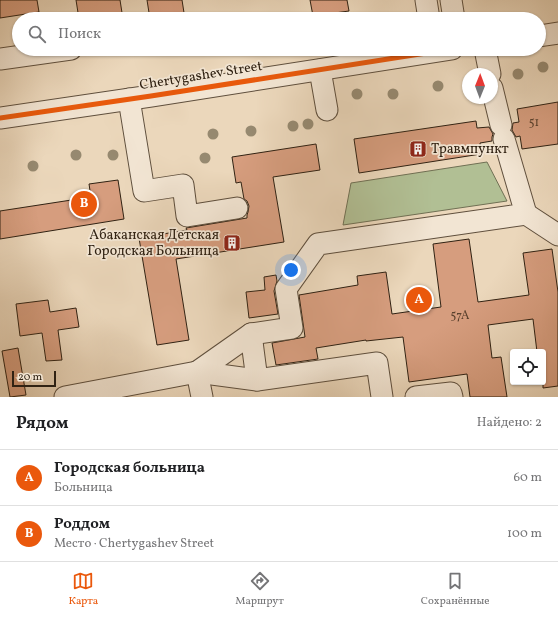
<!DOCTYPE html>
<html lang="ru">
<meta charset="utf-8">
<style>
body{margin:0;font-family:Vollkorn,serif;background:#f6f6f6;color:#202124}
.controls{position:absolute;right:12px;bottom:12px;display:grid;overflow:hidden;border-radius:4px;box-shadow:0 1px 3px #0004}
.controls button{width:36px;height:36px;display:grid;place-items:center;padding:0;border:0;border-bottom:1px solid #e0e0e0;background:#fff;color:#202124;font:20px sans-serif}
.compass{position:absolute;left:462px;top:68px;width:36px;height:36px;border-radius:50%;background:#fff;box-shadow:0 1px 3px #0004;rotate:1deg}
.scale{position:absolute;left:12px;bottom:10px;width:44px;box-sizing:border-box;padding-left:4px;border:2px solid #302213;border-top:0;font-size:11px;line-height:14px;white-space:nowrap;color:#302213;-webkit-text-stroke:3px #f2e5d3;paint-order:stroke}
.you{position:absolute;left:291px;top:270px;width:14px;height:14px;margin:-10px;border:3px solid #fff;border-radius:50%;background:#1a73e8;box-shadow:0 0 0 6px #1a73e833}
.badge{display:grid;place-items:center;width:26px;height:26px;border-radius:50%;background:#ea580c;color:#fff;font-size:13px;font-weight:700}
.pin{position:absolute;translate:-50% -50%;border:2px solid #fff;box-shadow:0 1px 4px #0006}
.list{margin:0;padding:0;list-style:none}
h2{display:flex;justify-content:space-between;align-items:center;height:52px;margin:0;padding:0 16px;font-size:17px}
h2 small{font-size:13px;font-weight:400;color:#757577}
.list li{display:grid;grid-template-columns:26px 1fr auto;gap:12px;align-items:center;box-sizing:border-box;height:56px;padding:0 16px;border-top:1px solid #e0e0e0}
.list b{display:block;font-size:15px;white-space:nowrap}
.list p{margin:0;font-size:13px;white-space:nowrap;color:#757577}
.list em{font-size:13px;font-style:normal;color:#757577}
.icon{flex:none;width:22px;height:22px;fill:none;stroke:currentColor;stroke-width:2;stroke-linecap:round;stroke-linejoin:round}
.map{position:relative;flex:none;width:558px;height:397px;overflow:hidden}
.search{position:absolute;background:#fff;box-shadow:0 1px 3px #0004;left:12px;right:12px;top:12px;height:44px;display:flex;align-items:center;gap:10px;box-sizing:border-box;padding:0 14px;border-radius:22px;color:#757577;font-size:15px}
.sheet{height:164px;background:#fff}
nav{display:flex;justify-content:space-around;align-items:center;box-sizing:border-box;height:56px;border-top:1px solid #e0e0e0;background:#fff;font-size:11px;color:#757577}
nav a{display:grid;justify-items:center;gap:2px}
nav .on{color:#ea580c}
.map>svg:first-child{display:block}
.green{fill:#b1bf94;stroke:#707054}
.building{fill:#d69d7e;stroke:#302213}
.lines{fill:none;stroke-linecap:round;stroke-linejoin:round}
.minor-casing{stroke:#5f4f3d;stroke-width:23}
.minor{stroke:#f2e5d3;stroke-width:21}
.cycleway-casing{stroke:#f2e5d3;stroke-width:8}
.cycleway{stroke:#e8590c;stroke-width:5}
.tree{fill:#968970}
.labels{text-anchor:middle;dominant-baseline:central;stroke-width:3.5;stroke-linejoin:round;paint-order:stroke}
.number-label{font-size:12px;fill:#5a412e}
.street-label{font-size:14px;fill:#302213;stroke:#f2e5d3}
.poi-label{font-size:14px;fill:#302213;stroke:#f2e5d3;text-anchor:start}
</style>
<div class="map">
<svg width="558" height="397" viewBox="0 0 558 397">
<rect width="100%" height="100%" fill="#ebd7bb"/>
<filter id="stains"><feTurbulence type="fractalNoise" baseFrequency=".005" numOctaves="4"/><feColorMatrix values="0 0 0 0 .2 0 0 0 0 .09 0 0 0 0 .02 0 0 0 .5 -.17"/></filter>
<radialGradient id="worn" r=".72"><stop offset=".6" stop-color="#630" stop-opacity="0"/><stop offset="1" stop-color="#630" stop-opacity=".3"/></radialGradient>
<polygon class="green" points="487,162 507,201 343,225 351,183"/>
<g class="building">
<polygon points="0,0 37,0 39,12 0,18"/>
<polygon points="76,0 120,0 123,19 79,19"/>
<polygon points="147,0 182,0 185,19 150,19"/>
<polygon points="310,0 347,0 349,11 313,16"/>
<polygon points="558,102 558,144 522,149 520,136 516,137 512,130 513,123 519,122 517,109"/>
<polygon points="476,121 477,128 489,127 493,134 492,137 492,141 480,143 481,154 359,173 354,139"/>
<polygon points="316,144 320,170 273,177 284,242 176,259 189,340 157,345 139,238 187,230 186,228 247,218 247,215 248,212 249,206 247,201 244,199 241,182 236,183 232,157"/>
<polygon points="118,180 124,219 0,239 0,211 91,197 89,184"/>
<polygon points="469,239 478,302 529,295 523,253 552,249 558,292 558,386 543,388 543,352 537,352 533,319 488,325 492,358 501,357 507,397 470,397 467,374 409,382 403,337 366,341 366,340 316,348 318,359 276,365 272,343 305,337 299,295 358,285 357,276 386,272 392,314 441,307 433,244"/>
<polygon points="276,275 277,281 274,291 278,314 249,318 246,292 265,290 264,277"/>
<polygon points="48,300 50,312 76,308 79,327 58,330 62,360 46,361 42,333 20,336 16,304"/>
<polygon points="18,348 26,395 10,397 2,351"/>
</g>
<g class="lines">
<g class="minor-casing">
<g id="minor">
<polyline points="426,0 429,19"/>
<polyline points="451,0 454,19"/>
<polyline points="539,36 558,33"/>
<polyline points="485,49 490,74"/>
<polyline points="0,59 71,49"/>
<polyline points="320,70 327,110"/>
<polyline points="492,88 501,125"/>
<polyline points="129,99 144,191 183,185 187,216 237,208"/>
<polyline points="0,118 151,96 452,49"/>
<polyline points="526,214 558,235"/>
<polyline points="251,334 257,380 377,363 382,397"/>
<polyline points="197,372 251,334 292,328 286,289 318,244 526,214 504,139"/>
<polyline points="197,372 257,380"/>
<polyline points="65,397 197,372 202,397"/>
<polyline points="416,397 451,393 452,397"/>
</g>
</g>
<use href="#minor" class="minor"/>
<g class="cycleway-casing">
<polyline id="cycleway" points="0,118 151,96 452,49"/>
</g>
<use href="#cycleway" class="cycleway"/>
</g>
<g class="tree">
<circle cx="543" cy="67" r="5.5"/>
<circle cx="518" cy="74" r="5.5"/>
<circle cx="438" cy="86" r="5.5"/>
<circle cx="357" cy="94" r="5.5"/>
<circle cx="393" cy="94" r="5.5"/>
<circle cx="308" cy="124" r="5.5"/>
<circle cx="293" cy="126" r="5.5"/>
<circle cx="251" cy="131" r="5.5"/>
<circle cx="213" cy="134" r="5.5"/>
<circle cx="76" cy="155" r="5.5"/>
<circle cx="113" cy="155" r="5.5"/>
<circle cx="205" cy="158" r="5.5"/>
<circle cx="33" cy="166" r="5.5"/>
</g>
<defs>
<g id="building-square" transform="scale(0.9)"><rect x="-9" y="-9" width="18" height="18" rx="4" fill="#8f2418" stroke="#f2e5d3"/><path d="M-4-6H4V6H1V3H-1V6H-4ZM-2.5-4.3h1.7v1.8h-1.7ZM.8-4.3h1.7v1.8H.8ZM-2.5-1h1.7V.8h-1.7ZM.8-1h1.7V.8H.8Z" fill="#fff"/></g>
</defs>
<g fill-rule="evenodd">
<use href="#building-square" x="418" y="149"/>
<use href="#building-square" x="232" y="243"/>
</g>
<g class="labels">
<g class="number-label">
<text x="534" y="123">51</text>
<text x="460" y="316">57А</text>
</g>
<g class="street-label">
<text transform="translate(201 76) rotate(-9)">Chertygashev Street</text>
</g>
<g class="poi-label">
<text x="431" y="149">Травмпункт</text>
<text x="219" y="235" text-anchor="end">Абаканская Детская<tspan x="219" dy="16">Городская Больница</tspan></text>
</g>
</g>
<rect width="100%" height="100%" filter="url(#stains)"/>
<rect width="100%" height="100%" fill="url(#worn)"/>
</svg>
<div class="controls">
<button><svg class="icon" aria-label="locate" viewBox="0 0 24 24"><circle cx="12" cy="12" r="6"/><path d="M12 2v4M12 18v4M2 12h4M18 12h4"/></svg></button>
</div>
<svg class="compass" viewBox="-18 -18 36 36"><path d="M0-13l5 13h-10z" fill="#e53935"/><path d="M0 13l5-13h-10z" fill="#757577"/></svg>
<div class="scale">20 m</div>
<div class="you"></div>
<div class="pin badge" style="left:419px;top:300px">A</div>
<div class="pin badge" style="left:84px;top:204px">B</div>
<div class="search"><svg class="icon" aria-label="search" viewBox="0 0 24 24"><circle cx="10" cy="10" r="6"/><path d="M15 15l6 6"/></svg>Поиск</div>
</div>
<section class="sheet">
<h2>Рядом<small>Найдено: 2</small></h2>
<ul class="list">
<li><span class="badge">A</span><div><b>Городская больница</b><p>Больница</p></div><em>60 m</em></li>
<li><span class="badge">B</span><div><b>Роддом</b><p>Место · Chertygashev Street</p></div><em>100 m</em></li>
</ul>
</section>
<nav>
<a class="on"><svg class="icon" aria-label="map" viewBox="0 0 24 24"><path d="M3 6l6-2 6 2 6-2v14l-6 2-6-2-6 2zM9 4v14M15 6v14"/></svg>Карта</a>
<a><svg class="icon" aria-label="directions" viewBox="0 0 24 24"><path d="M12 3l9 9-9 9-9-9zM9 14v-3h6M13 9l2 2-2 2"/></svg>Маршрут</a>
<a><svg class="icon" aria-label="saved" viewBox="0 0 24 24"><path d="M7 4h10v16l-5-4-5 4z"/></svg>Сохранённые</a>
</nav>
